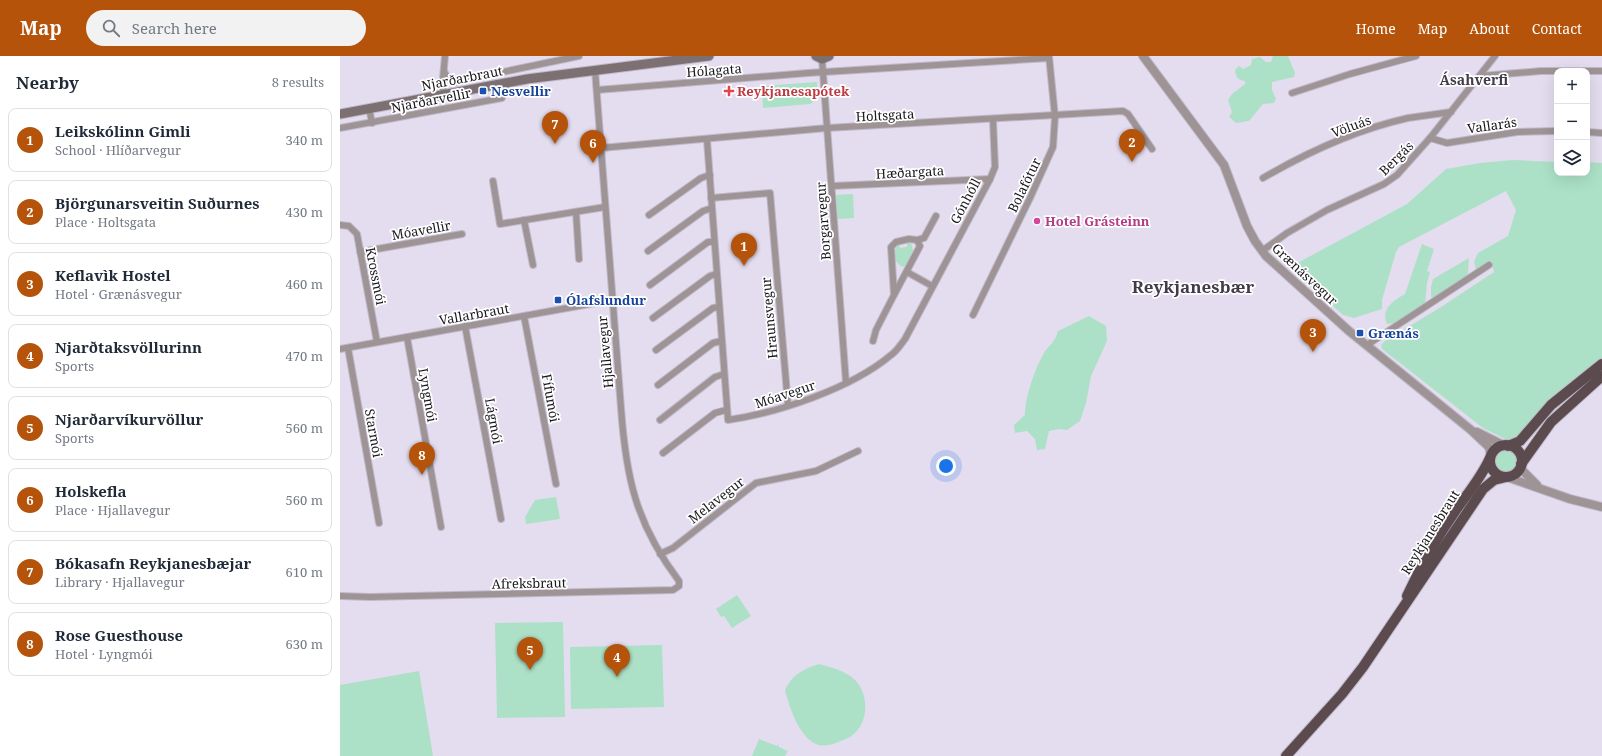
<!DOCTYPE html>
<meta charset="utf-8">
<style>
body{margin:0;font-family:"Noto Serif",serif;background:#f2f2f3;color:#1f2937}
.controls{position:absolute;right:12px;top:12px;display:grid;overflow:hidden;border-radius:8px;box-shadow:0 4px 16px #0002}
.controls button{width:36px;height:36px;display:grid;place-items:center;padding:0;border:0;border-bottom:1px solid #e0e1e3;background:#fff;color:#1f2937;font:20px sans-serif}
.you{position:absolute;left:606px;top:410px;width:14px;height:14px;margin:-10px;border:3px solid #fff;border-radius:50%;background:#1a73e8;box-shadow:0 0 0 6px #1a73e833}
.badge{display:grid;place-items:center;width:26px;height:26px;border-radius:50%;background:#b45309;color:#fff;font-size:13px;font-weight:700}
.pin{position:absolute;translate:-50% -33px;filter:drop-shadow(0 1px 2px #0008)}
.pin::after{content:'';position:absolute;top:21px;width:14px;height:12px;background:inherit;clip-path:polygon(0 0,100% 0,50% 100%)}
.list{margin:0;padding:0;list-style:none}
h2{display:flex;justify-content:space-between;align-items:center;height:52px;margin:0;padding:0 16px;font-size:17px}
h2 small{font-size:13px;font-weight:400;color:#747a83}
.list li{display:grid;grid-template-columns:26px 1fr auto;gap:12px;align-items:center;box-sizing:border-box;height:64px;margin:0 8px 8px;padding:0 8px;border:1px solid #e0e1e3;border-radius:8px}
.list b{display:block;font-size:15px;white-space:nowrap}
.list p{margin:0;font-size:13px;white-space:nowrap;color:#747a83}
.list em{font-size:13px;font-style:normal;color:#747a83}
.icon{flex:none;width:22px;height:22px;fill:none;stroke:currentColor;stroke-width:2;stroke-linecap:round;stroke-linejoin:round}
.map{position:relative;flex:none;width:1262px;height:700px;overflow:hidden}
header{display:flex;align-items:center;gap:24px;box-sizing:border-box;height:56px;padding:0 20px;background:#b45309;color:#fff}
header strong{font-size:19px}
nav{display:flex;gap:22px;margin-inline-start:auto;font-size:14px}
.search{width:280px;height:36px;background:#f2f2f3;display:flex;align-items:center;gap:10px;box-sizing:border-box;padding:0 14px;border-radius:22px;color:#747a83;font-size:15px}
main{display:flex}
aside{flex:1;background:#fff}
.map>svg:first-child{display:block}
.green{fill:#ace1c7}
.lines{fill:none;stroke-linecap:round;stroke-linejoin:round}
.minor-casing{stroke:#bfb9c9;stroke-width:8}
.tertiary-casing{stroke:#bfb9c9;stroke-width:10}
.secondary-casing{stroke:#bfb9c9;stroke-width:11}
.trunk-casing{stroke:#bfb9c9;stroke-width:12}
.minor{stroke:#9e9496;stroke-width:6}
.tertiary{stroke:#9e9496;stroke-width:8}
.secondary{stroke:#7d7073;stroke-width:9}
.trunk{stroke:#5c4b4e;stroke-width:10}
.transit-dot{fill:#1a4fb4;stroke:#fff;stroke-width:1.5}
.health-dot{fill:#e0444e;stroke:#fff;stroke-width:1.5}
.hotel-dot{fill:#d1479c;stroke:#fff;stroke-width:1.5}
.labels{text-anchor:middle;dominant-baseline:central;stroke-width:3.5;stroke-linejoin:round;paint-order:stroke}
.street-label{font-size:13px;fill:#19161c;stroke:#fff}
.transit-label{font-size:13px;font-weight:bold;fill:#164399;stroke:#fff;text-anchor:start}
.health-label{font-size:13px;font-weight:bold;fill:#be3a42;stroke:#fff;text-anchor:start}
.hotel-label{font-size:13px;font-weight:bold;fill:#b23c85;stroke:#fff;text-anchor:start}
.neighbourhood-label{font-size:14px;font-weight:bold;fill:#423c4a;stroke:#fff}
.district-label{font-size:17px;font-weight:bold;fill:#423c4a;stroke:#fff}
</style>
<header>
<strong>Map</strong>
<div class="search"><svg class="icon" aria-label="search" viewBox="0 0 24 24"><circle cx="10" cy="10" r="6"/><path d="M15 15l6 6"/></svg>Search here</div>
<nav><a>Home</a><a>Map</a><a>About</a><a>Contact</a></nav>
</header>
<main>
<aside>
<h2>Nearby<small>8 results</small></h2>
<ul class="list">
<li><span class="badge">1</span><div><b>Leikskólinn Gimli</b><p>School · Hlíðarvegur</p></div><em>340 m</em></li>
<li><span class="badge">2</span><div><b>Björgunarsveitin Suðurnes</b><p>Place · Holtsgata</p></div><em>430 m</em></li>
<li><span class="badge">3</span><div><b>Keflavìk Hostel</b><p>Hotel · Grænásvegur</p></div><em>460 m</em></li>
<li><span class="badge">4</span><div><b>Njarðtaksvöllurinn</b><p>Sports</p></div><em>470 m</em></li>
<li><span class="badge">5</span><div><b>Njarðarvíkurvöllur</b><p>Sports</p></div><em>560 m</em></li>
<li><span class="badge">6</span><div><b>Holskefla</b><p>Place · Hjallavegur</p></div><em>560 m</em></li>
<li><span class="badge">7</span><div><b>Bókasafn Reykjanesbæjar</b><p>Library · Hjallavegur</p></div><em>610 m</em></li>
<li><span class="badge">8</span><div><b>Rose Guesthouse</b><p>Hotel · Lyngmói</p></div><em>630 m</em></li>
</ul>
</aside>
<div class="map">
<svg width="1262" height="700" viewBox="0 0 1262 700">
<rect width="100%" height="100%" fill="#e4ddef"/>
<g class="green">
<path d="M933 0H948L955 17 954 21 932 26V34L936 43 934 47 923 48 909 65 896 67 889 61 892 56 888 44 892 38 905 28V25C897 24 896 21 895 14L899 10 903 13 911 9 912 3 920 1 926 6H931Z"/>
<polygon points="477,26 478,42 470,48 423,52 422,30"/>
<polygon points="1173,104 1217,106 1217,117 1247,117 1247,106 1262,107 1262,314 1226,343 1185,383 1167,384 1143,372 1042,293 1041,289 1045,285 1101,251 1154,216 1151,205 1136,214 1134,206 1138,197 1168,180 1176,154 1166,135 1059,191 1056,196 1042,244 1042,253 1014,262 1003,259 950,211 1067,148 1106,113 1140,107"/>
<polygon points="513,138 514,162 498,163 496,139"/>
<path d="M567 187H571L573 194 567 209 562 211 554 204C554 198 554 193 559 188L560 192 567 191Z"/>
<path d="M1082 188 1094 193 1087 215 1090 216 1087 227 1085 248 1054 267 1047 268C1040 253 1054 244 1065 238Z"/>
<polygon points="1129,202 1128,217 1126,222 1097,241 1091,241 1091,231 1093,223"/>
<path d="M749 260 766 270 767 285 751 320 746 347 740 365 727 374 719 373 709 375 705 393 697 394 695 383 687 375 675 377 674 369 685 359C685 342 694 315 703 299 708 289 714 289 718 275Z"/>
<circle cx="1167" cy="405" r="11"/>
<polygon points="216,441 220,463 186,468 185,461 195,444"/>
<polygon points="397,539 411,560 392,572 384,560 381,561 376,553"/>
<polygon points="223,566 225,661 157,662 155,567"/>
<polygon points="322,589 324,651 231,653 230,591"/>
<path d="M479 608C490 611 506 615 515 624 530 639 529 669 510 681 506 683 501 685 496 687 489 689 483 691 476 688 459 681 449 650 445 634 452 619 463 613 479 608Z"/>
<polygon points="79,615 93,700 0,700 0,629"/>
<polygon points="419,683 437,690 438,688 439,691 448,695 445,700 412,700"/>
</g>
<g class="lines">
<g class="minor-casing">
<g id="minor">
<polyline points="482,3 506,327"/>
<polyline points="104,15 107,21 115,26 239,0"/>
<polyline points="1140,20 1201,15 1262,15"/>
<polyline points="257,34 468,17 709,2"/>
<polyline points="952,37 1010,18 1076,0"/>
<polyline points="103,39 103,22 105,0"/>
<polyline points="29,52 32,67"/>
<polyline points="0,72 162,42 167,26"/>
<polyline points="1247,76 1262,77"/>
<polyline points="1090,82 1107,87 1177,76 1217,75"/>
<path d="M367 84 388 364C438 357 512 332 551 299 557 295 561 288 565 283L650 123 655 111 653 64"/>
<polyline points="261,92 487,72 783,55 788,58 812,93"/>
<path d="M923 122C966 97 1019 73 1068 62 1082 60 1097 58 1111 56"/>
<polyline points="153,125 160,168 265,151"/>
<polyline points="492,130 650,123"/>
<polyline points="371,142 430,137 448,349"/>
<polyline points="236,156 239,203"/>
<polyline points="309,159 361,122 370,119"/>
<polyline points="184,164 193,209"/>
<polyline points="0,169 9,170 17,178 37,286"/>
<polygon points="569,183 577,184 580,190 554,239 551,191 556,186"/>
<polyline points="577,184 584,182 596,160"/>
<polyline points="308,195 363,155 372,152"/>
<polyline points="922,195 947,177 987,154 1044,128 1057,119 1090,82 1155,0"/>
<polyline points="20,196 122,178"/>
<polyline points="567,216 592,230"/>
<polyline points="310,229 368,186 374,186"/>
<polyline points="633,259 690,142 713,91 715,61 709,0"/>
<polyline points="184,260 216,428"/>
<polyline points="313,262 370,220 376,218"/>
<polyline points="125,270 161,463"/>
<polyline points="67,281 101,471"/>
<polyline points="533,285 536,274 554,239"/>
<polyline points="1027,289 1149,209"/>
<polyline points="8,292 39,467"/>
<polyline points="0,293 272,244"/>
<polyline points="316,294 373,252 379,251"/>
<polyline points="318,329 373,287 381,285"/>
<polyline points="320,364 375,321 384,318"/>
<polyline points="323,397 375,357 386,354"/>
<polyline points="320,498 333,492 416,427 476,415 518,395"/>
<path d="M0 540 30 541 333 534 339 530V525C296 468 286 422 281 352L255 14"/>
</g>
</g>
<g class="tertiary-casing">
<g id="tertiary">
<polyline points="803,0 884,109 907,170 915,185 926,200 1009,275 1131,374 1149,391 1151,399"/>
<polyline points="1137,376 1165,390"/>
<polyline points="1180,412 1197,429"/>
<polyline points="1167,421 1230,443 1262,451"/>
</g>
</g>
<g class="secondary-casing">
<g id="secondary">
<polyline points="476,0 482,3 489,0"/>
<polyline points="0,58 187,23 369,0"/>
</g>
</g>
<g class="trunk-casing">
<g id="trunk">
<circle cx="1166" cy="405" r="16"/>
<polyline points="1168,390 1180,385 1211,349 1262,308"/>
<polyline points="1181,408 1211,366 1262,320"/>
<path d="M1067 540C1081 510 1097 481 1116 454 1128 437 1141 422 1150 402"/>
<polyline points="946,700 1002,638 1023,611 1143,433 1154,424 1166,421"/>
</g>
</g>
<use href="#minor" class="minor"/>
<use href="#tertiary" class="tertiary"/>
<use href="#secondary" class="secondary"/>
<use href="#trunk" class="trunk"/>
</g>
<g class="transit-dot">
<rect x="139" y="31" width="8" height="8" rx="2"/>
<rect x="214" y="240" width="8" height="8" rx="2"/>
<rect x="1016" y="273" width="8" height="8" rx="2"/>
</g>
<path class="health-dot" d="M387 29h4v4h4v4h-4v4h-4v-4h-4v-4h4z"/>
<circle class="hotel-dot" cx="697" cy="165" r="4"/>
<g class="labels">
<g class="street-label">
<text transform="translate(374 14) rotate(-4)">Hólagata</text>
<text transform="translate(122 22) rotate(-11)">Njarðarbraut</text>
<text transform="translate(91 44) rotate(-11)">Njarðarvellir</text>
<text transform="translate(545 59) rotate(-3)">Holtsgata</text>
<text transform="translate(1152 69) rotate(-8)">Vallarás</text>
<text transform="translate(1011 70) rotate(-20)">Völuás</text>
<text transform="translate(1056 102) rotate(-45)">Bergás</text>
<text transform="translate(570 116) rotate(-3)">Hæðargata</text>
<text transform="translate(684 129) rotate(-64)">Bolafótur</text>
<text transform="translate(625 145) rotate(-62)">Gónhóll</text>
<text transform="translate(483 165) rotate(-94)">Borgarvegur</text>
<text transform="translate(81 174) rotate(-10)">Móavellir</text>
<text transform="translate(965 218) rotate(43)">Grænásvegur</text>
<text transform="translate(36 220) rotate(79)">Krossmói</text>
<text transform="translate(134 258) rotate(-10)">Vallarbraut</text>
<text transform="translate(429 262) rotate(-95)">Hraunsvegur</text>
<text transform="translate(265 296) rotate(-95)">Hjallavegur</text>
<text transform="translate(445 338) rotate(-18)">Móavegur</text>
<text transform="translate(88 339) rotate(80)">Lyngmói</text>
<text transform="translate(211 342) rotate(80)">Fífumói</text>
<text transform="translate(154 365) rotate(80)">Lágmói</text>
<text transform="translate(34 377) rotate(80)">Starmói</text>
<text transform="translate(376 444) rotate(-38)">Melavegur</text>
<text transform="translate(1090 476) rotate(-58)">Reykjanesbraut</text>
<text transform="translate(189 527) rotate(-1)">Afreksbraut</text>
</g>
<g class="transit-label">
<text x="151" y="35">Nesvellir</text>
<text x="226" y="244">Ólafslundur</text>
<text x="1028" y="277">Grænás</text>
</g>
<g class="health-label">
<text x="397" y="35">Reykjanesapótek</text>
</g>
<g class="hotel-label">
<text x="705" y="165">Hotel Grásteinn</text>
</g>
<g class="neighbourhood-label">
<text x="1134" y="23">Ásahverfi</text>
</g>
<g class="district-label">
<text x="853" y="230">Reykjanesbær</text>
</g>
</g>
</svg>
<div class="controls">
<button>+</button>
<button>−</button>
<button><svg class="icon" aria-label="layers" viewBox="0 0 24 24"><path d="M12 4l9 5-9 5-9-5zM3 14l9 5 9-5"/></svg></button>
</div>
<div class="you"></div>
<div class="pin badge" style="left:404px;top:210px">1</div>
<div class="pin badge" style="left:792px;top:106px">2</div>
<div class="pin badge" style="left:973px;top:296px">3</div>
<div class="pin badge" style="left:277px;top:621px">4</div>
<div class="pin badge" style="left:190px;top:614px">5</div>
<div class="pin badge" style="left:253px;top:107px">6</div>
<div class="pin badge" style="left:215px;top:88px">7</div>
<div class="pin badge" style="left:82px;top:419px">8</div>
</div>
</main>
